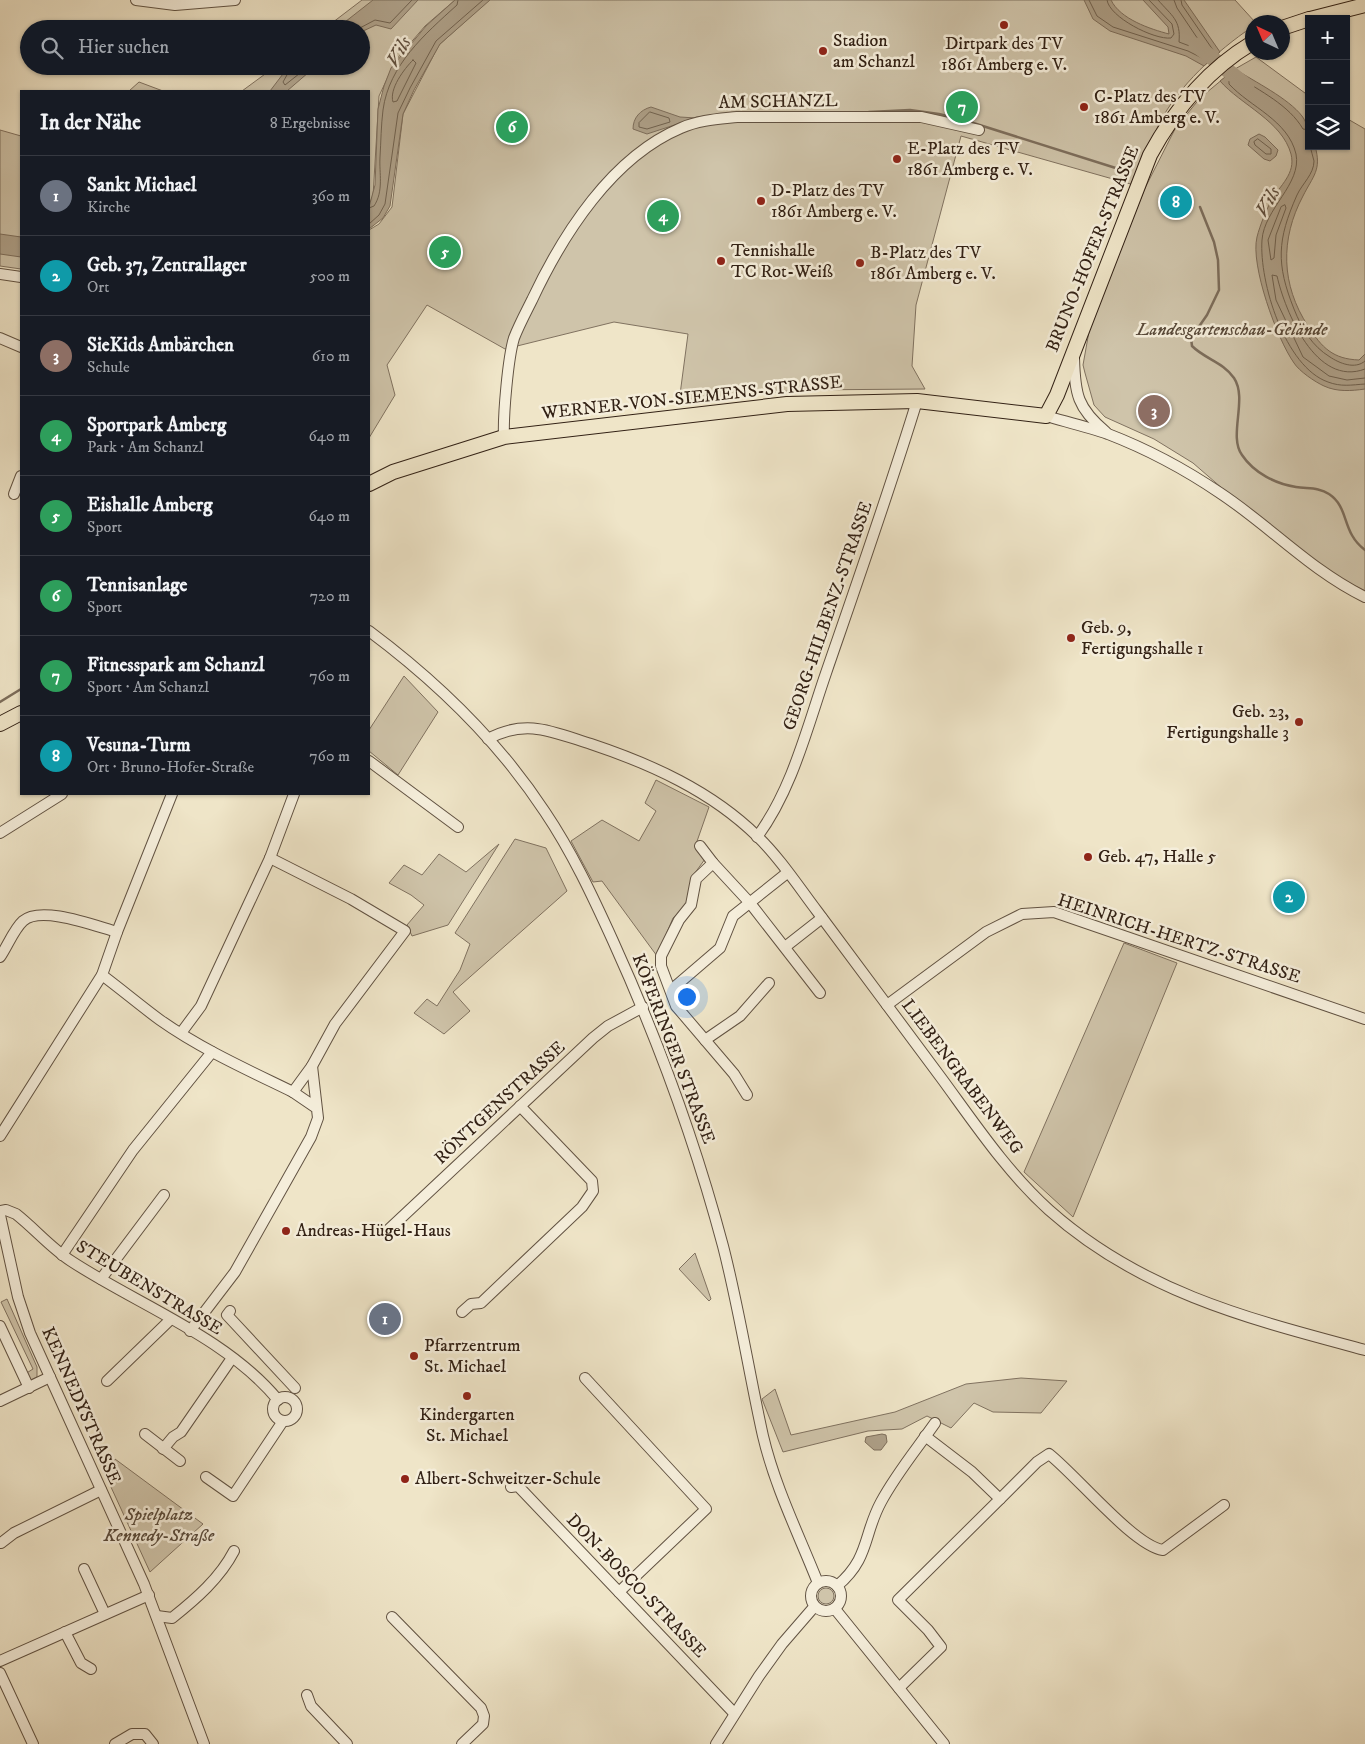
<!DOCTYPE html>
<html lang="de">
<meta charset="utf-8">
<style>
body{margin:0;font-family:"IM FELL DW Pica",serif;background:#242831;color:#f1f3f6}
.controls{position:absolute;right:15px;top:15px;display:grid;overflow:hidden;border-radius:0px;box-shadow:0 1px 4px #0004}
.controls button{width:45px;height:45px;display:grid;place-items:center;padding:0;border:0;border-bottom:1px solid #363941;background:#171b24;color:#f1f3f6;font:25px sans-serif}
.compass{position:absolute;left:1245px;top:15px;width:45px;height:45px;border-radius:50%;background:#171b24;box-shadow:0 1px 4px #0004;rotate:316deg}
.you{position:absolute;left:686px;top:996px;width:18px;height:18px;margin:-12px;border:4px solid #fff;border-radius:50%;background:#1a73e8;box-shadow:0 0 0 8px #1a73e833}
.badge{display:grid;place-items:center;width:32px;height:32px;border-radius:50%;background:#ea580c;color:#fff;font-size:16px;font-weight:700}
.pin{position:absolute;translate:-50% -50%;border:2px solid #fff;box-shadow:0 1px 5px #0006}
.list{margin:0;padding:0;list-style:none}
h2{display:flex;justify-content:space-between;align-items:center;height:65px;margin:0;padding:0 20px;font-size:21px}
h2 small{font-size:16px;font-weight:400;color:#9ea1a6}
.list li{display:grid;grid-template-columns:32px 1fr auto;gap:15px;align-items:center;box-sizing:border-box;height:80px;padding:0 20px;border-top:1px solid #363941}
.list b{display:block;font-size:19px;white-space:nowrap}
.list p{margin:0;font-size:16px;white-space:nowrap;color:#9ea1a6}
.list em{font-size:16px;font-style:normal;color:#9ea1a6}
.icon{flex:none;width:28px;height:28px;fill:none;stroke:currentColor;stroke-width:2;stroke-linecap:round;stroke-linejoin:round}
.map{position:relative;flex:none;width:1365px;height:1744px;overflow:hidden}
.search{position:absolute;background:#171b24;box-shadow:0 1px 4px #0004;left:20px;top:20px;width:350px;height:55px;display:flex;align-items:center;gap:12px;box-sizing:border-box;padding:0 18px;border-radius:28px;color:#9ea1a6;font-size:19px}
.panel{position:absolute;background:#171b24;box-shadow:0 1px 4px #0004;left:20px;top:90px;width:350px;height:705px;border-radius:0px}
.map>svg:first-child{display:block}
.green{fill:#cfc4aa;stroke:#807260}
.water{fill:#afa28b;stroke:#7d6e5c}
.lines{fill:none;stroke-linecap:round;stroke-linejoin:round}
.shore{stroke:#706250;stroke-width:1}
.stream{stroke:#7d6e5c;stroke-width:2.5}
.river{stroke:#afa28b;stroke-width:15}
.minor-casing{stroke:#615242;stroke-width:12}
.major-casing{stroke:#322115;stroke-width:16}
.minor{stroke:#f5eedb;stroke-width:10}
.major{stroke:#efe5c8;stroke-width:14}
.poi-dot{fill:#8f2418;stroke:#f5eedb;stroke-width:2}
.labels{text-anchor:middle;dominant-baseline:central;stroke-width:5;stroke-linejoin:round;paint-order:stroke}
.poi-label{font-size:18px;fill:#322115;stroke:#f5eedb;text-anchor:start}
.street-label{font-size:18px;fill:#322115;stroke:#f5eedb}
.park-label{font-size:18px;font-style:italic;fill:#594a3a;stroke:#f5eedb}
.water-label{font-size:19px;font-style:italic;fill:#5e4e3e;stroke:#f5eedb}
</style>
<div class="map">
<svg width="1365" height="1744" viewBox="0 0 1365 1744">
<rect width="100%" height="100%" fill="#efe5c8"/>
<filter id="stains"><feTurbulence type="fractalNoise" baseFrequency=".004" numOctaves="4"/><feColorMatrix values="0 0 0 0 .2 0 0 0 0 .09 0 0 0 0 .02 0 0 0 .5 -.17"/></filter>
<radialGradient id="worn" r=".72"><stop offset=".6" stop-color="#630" stop-opacity="0"/><stop offset="1" stop-color="#630" stop-opacity=".3"/></radialGradient>
<g class="green">
<polygon points="362,0 455,0 425,26 396,60 379,96 373,196 369,204 369,91 242,91 276,66 361,66 361,29 324,29"/>
<path d="M489 0H1235L1255 22H1252V27C1217 51 1178 86 1159 124 1149 144 1142 165 1134 185L961 136 916 305 912 366 925 389 799 390 679 402 688 334 614 322 505 349 427 305 387 365 395 395 369 438V230L379 224 392 207 403 114 439 45Z"/>
<polygon points="1256,57 1309,96 1309,146 1346,146 1346,118 1365,129 1365,591 1329,573 1223,489 1193,463 1154,439 1105,417 1094,405 1085,373 1083,365 1090,326 1145,188 1175,129 1200,98 1235,69"/>
<polygon points="139,82 163,91 129,91"/>
<polygon points="0,130 21,136 21,269 0,266"/>
<polygon points="404,676 438,712 398,775 369,751 369,730"/>
<polygon points="656,780 709,807 695,847 705,859 692,877 688,903 673,918 657,956 602,881 593,882 571,841 602,820 639,841 656,811 645,803"/>
<polygon points="515,839 546,848 567,891 453,992 470,1011 444,1034 414,1013 427,999 437,1006 460,970 470,944 455,933"/>
<polygon points="499,844 448,925 412,936 407,925 424,905 411,895 389,883 404,865 422,875 439,854 466,872"/>
<polygon points="1124,943 1177,963 1073,1217 1024,1172"/>
<polygon points="695,1253 711,1299 709,1301 679,1269"/>
<polygon points="7,1299 37,1367 37,1377 31,1380 25,1374 33,1369 1,1302"/>
<polygon points="1021,1378 1067,1381 1041,1413 993,1412 974,1403 951,1428 927,1416 902,1429 868,1431 783,1452 762,1399 775,1389 791,1435 895,1412 966,1384"/>
<polygon points="115,1459 203,1524 150,1572 105,1474"/>
<circle cx="826" cy="1596" r="8"/>
</g>
<g class="water">
<polygon points="373,0 418,0 391,29 376,25 361,32 361,29 336,29"/>
<polygon points="455,0 490,0 440,44 414,90 403,114 390,206 383,218 369,229 369,207 375,185 378,109 384,86 391,68 426,26"/>
<path d="M1084 0H1111C1120 19 1150 29 1169 34L1168 27 1143 0H1184L1220 52 1204 66 1186 56 1110 31 1093 19Z"/>
<polygon points="289,66 316,66 287,91 270,91"/>
<path d="M1235 69C1255 82 1288 98 1302 116 1309 125 1309 136 1309 146H1315C1322 170 1313 176 1303 196 1280 239 1281 285 1308 326 1322 348 1333 359 1359 360L1365 354V389C1351 391 1337 392 1324 386 1315 382 1299 371 1294 363 1277 339 1250 265 1257 237 1260 225 1266 211 1271 201 1280 185 1296 174 1291 154 1282 121 1241 105 1220 81Z"/>
<path d="M651 107 680 117 696 118 647 134 633 129C633 118 640 110 651 107Z"/>
<polygon points="1259,134 1265,137 1278,150 1276,156 1270,161 1264,159 1248,145 1250,139"/>
<polygon points="0,234 21,237 21,257 0,254"/>
<polygon points="882,1434 886,1435 887,1442 881,1450 874,1450 865,1442 866,1437"/>
</g>
<g class="lines">
<g class="shore">
<polyline points="1089,0 1097,16 1113,27 1188,51 1204,59 1213,50 1182,5 1181,0"/>
<path d="M1107 0C1109 17 1154 40 1171 38L1174 34 1172 24 1149 0"/>
<path d="M1158 0C1172 16 1181 20 1179 42L1203 51 1204 48 1177 8 1174 0"/>
<polyline points="358,29 375,20 390,23 412,0"/>
<path d="M413 60 416 63 397 101 393 102C389 89 404 69 413 60Z"/>
<polyline points="292,66 283,82 285,85 309,66"/>
<polygon points="650,112 669,118 670,122 647,129 639,127 639,123"/>
<path d="M1309 130 1303 129C1289 105 1260 91 1237 76L1229 81V84C1250 107 1288 120 1296 154 1302 184 1264 209 1262 240 1259 282 1285 367 1328 382 1341 387 1351 385 1365 384"/>
<polygon points="1258,139 1271,149 1271,154 1266,154 1255,145 1254,142"/>
<path d="M1310 146C1311 151 1313 156 1314 161 1314 174 1302 184 1297 195 1277 240 1276 264 1294 309 1302 329 1312 346 1330 357 1339 363 1355 370 1365 361"/>
<polygon points="1285,205 1286,208 1276,235 1274,258 1271,260 1268,240 1281,207"/>
<path d="M369 208 374 206C384 191 379 173 380 157 381 141 381 126 383 110 389 65 425 34 457 5L458 0"/>
<polyline points="369,224 379,215 385,204 398,113 410,88 436,41 483,0"/>
<path d="M1365 369C1316 388 1285 311 1277 276L1272 275 1276 300 1303 357 1329 376 1347 380 1365 378"/>
</g>
<g class="stream">
<polyline points="869,112 910,110 939,114 967,121 1122,170"/>
<polyline points="696,118 734,113"/>
<path d="M1200 207 1214 242 1218 260 1219 290 1207 315 1191 338 1192 346C1205 359 1223 362 1234 378 1248 399 1228 436 1242 455 1254 473 1276 484 1296 487 1307 489 1319 487 1329 494 1350 508 1341 532 1365 550"/>
<polyline points="0,702 21,689"/>
</g>
<polyline class="river" points="1196,45 1247,86"/>
<g class="minor-casing">
<g id="minor">
<polyline points="136,0 175,5 235,0"/>
<polyline points="0,274 21,277"/>
<polyline points="0,338 21,347"/>
<path d="M1074 358C1075 394 1077 408 1106 432"/>
<path d="M1046 416C1067 422 1088 427 1108 434 1147 449 1186 470 1220 493 1270 526 1310 570 1365 597"/>
<path d="M504 437C503 415 508 358 514 338 519 325 526 312 532 300 563 234 612 157 681 128 699 120 719 119 737 117H921L979 130"/>
<polyline points="14,494 21,476"/>
<path d="M369 631C436 681 499 742 545 812 572 852 593 897 613 941 658 1040 695 1141 723 1246 739 1308 749 1373 763 1436 775 1487 799 1535 818 1583"/>
<path d="M488 739C526 718 553 732 591 744 651 764 711 791 757 836 780 858 798 886 817 911 859 967 900 1023 942 1079 975 1124 1007 1172 1049 1210 1141 1292 1249 1319 1365 1350"/>
<polyline points="369,761 458,827"/>
<polyline points="0,833 62,794"/>
<path d="M757 837C792 790 807 728 826 673 857 583 889 492 917 401"/>
<polyline points="700,846 713,863 696,879 691,905 679,920 661,956 661,966 676,1006 734,1074 747,1095"/>
<polyline points="270,858 351,899 405,931 335,1024 312,1066"/>
<polyline points="713,863 750,903 820,993"/>
<polyline points="785,947 822,918"/>
<path d="M0 957C7 947 14 929 23 921 41 905 95 926 117 932"/>
<path d="M102 975C122 990 141 1006 160 1020 201 1049 248 1070 293 1092"/>
<polyline points="671,990 720,948 733,916 787,873"/>
<polyline points="887,1005 986,932 1022,914 1054,912 1365,1019"/>
<polyline points="181,1033 201,1006 270,858 294,794"/>
<polyline points="705,1040 740,1016 769,983"/>
<polyline points="0,1136 102,975 117,932 172,794"/>
<path d="M0 1211 6 1210 16 1214C35 1229 51 1248 71 1261 138 1305 226 1337 278 1400"/>
<polyline points="0,1215 18,1297 30,1333 144,1584 204,1744"/>
<polyline points="385,1233 593,1038 608,1026 643,1007"/>
<polyline points="62,1255 133,1150 212,1052"/>
<polyline points="101,1279 164,1195"/>
<polyline points="230,1311 227,1315 295,1388"/>
<polyline points="462,1312 471,1304 481,1303 582,1207 593,1191 592,1181 520,1106"/>
<polyline points="0,1326 29,1388"/>
<polyline points="190,1331 235,1272 311,1137 318,1118 312,1066 293,1092 315,1107"/>
<polyline points="585,1378 706,1509 619,1592"/>
<polyline points="107,1381 170,1320"/>
<circle cx="285" cy="1409" r="12"/>
<polyline points="0,1401 50,1377"/>
<polyline points="145,1434 180,1461"/>
<polyline points="163,1449 173,1437 181,1432 232,1358"/>
<polyline points="206,1477 233,1496 283,1421"/>
<polyline points="511,1487 518,1486 734,1713"/>
<path d="M1000 1499 1037 1462 1049 1454C1077 1476 1134 1546 1163 1550L1224 1505"/>
<polyline points="1,1543 14,1533 101,1490"/>
<polyline points="84,1569 105,1614"/>
<circle cx="826" cy="1596" r="15"/>
<path d="M837 1586C870 1558 863 1535 881 1502 896 1474 916 1450 935 1423"/>
<polyline points="835,1609 944,1744"/>
<path d="M157 1616 172 1618C196 1599 220 1578 234 1551"/>
<polyline points="392,1617 481,1708 484,1716 483,1724 462,1744"/>
<polyline points="65,1632 81,1663 91,1669"/>
<polyline points="0,1661 149,1595"/>
<polyline points="0,1673 33,1744"/>
<polyline points="899,1688 941,1647 928,1630 898,1600 1000,1499 972,1472 925,1436"/>
<polyline points="307,1695 311,1706 347,1744"/>
<polyline points="115,1744 132,1734 145,1734 153,1744"/>
<polyline points="716,1744 759,1676 782,1644 814,1607"/>
</g>
</g>
<g class="major-casing">
<g id="major">
<polyline points="1310,19 1365,5"/>
<polyline points="1282,28 1309,19"/>
<path d="M369 484 393 472 504 437 787 404 917 401 1046 416 1057 395 1150 155C1175 109 1207 70 1252 43"/>
<polyline points="0,724 21,713"/>
</g>
</g>
<use href="#minor" class="minor"/>
<use href="#major" class="major"/>
</g>
<g class="poi-dot">
<circle cx="1004" cy="25" r="5"/>
<circle cx="823" cy="51" r="5"/>
<circle cx="1084" cy="107" r="5"/>
<circle cx="897" cy="159" r="5"/>
<circle cx="761" cy="201" r="5"/>
<circle cx="721" cy="261" r="5"/>
<circle cx="860" cy="263" r="5"/>
<circle cx="1071" cy="638" r="5"/>
<circle cx="1299" cy="722" r="5"/>
<circle cx="1088" cy="857" r="5"/>
<circle cx="286" cy="1231" r="5"/>
<circle cx="414" cy="1356" r="5"/>
<circle cx="467" cy="1396" r="5"/>
<circle cx="405" cy="1479" r="5"/>
</g>
<g class="labels">
<g class="poi-label">
<text x="833" y="41">Stadion<tspan x="833" dy="21">am Schanzl</tspan></text>
<text x="1004" y="44" text-anchor="middle">Dirtpark des TV<tspan x="1004" dy="21">1861 Amberg e. V.</tspan></text>
<text x="1094" y="97">C-Platz des TV<tspan x="1094" dy="21">1861 Amberg e. V.</tspan></text>
<text x="907" y="149">E-Platz des TV<tspan x="907" dy="21">1861 Amberg e. V.</tspan></text>
<text x="771" y="191">D-Platz des TV<tspan x="771" dy="21">1861 Amberg e. V.</tspan></text>
<text x="731" y="251">Tennishalle<tspan x="731" dy="21">TC Rot-Weiß</tspan></text>
<text x="870" y="253">B-Platz des TV<tspan x="870" dy="21">1861 Amberg e. V.</tspan></text>
<text x="1081" y="628">Geb. 9,<tspan x="1081" dy="21">Fertigungshalle 1</tspan></text>
<text x="1289" y="712" text-anchor="end">Geb. 23,<tspan x="1289" dy="21">Fertigungshalle 3</tspan></text>
<text x="1098" y="857">Geb. 47, Halle 5</text>
<text x="296" y="1231">Andreas-Hügel-Haus</text>
<text x="424" y="1346">Pfarrzentrum<tspan x="424" dy="21">St. Michael</tspan></text>
<text x="467" y="1415" text-anchor="middle">Kindergarten<tspan x="467" dy="21">St. Michael</tspan></text>
<text x="415" y="1479">Albert-Schweitzer-Schule</text>
</g>
<g class="street-label">
<text transform="translate(778 102) rotate(-1)">AM SCHANZL</text>
<text transform="translate(1093 249) rotate(-68)">BRUNO-HOFER-STRASSE</text>
<text transform="translate(692 398) rotate(-6)">WERNER-VON-SIEMENS-STRASSE</text>
<text transform="translate(828 616) rotate(-71)">GEORG-HILBENZ-STRASSE</text>
<text transform="translate(1179 939) rotate(18)">HEINRICH-HERTZ-STRASSE</text>
<text transform="translate(673 1049) rotate(69)">KÖFERINGER STRASSE</text>
<text transform="translate(962 1077) rotate(53)">LIEBENGRABENWEG</text>
<text transform="translate(500 1103) rotate(-43)">RÖNTGENSTRASSE</text>
<text transform="translate(149 1288) rotate(31)">STEUBENSTRASSE</text>
<text transform="translate(81 1406) rotate(66)">KENNEDYSTRASSE</text>
<text transform="translate(636 1586) rotate(46)">DON-BOSCO-STRASSE</text>
</g>
<g class="park-label">
<text x="1232" y="330">Landesgartenschau-Gelände</text>
<text x="159" y="1515">Spielplatz<tspan x="159" dy="21">Kennedy-Straße</tspan></text>
</g>
<g class="water-label">
<text transform="translate(399 52) rotate(-61)">Vils</text>
<text transform="translate(1268 202) rotate(-61)">Vils</text>
</g>
</g>
<rect width="100%" height="100%" filter="url(#stains)"/>
<rect width="100%" height="100%" fill="url(#worn)"/>
</svg>
<div class="controls">
<button>+</button>
<button>−</button>
<button><svg class="icon" aria-label="layers" viewBox="0 0 24 24"><path d="M12 4l9 5-9 5-9-5zM3 14l9 5 9-5"/></svg></button>
</div>
<svg class="compass" viewBox="-18 -18 36 36"><path d="M0-13l5 13h-10z" fill="#e53935"/><path d="M0 13l5-13h-10z" fill="#9ea1a6"/></svg>
<div class="you"></div>
<div class="pin badge" style="left:385px;top:1319px;background:#6b7280">1</div>
<div class="pin badge" style="left:1289px;top:897px;background:#0f9aa8">2</div>
<div class="pin badge" style="left:1154px;top:411px;background:#8d6e63">3</div>
<div class="pin badge" style="left:663px;top:216px;background:#2e9e5b">4</div>
<div class="pin badge" style="left:445px;top:252px;background:#2e9e5b">5</div>
<div class="pin badge" style="left:512px;top:127px;background:#2e9e5b">6</div>
<div class="pin badge" style="left:962px;top:107px;background:#2e9e5b">7</div>
<div class="pin badge" style="left:1176px;top:202px;background:#0f9aa8">8</div>
<div class="search"><svg class="icon" aria-label="search" viewBox="0 0 24 24"><circle cx="10" cy="10" r="6"/><path d="M15 15l6 6"/></svg>Hier suchen</div>
<section class="panel">
<h2>In der Nähe<small>8 Ergebnisse</small></h2>
<ul class="list">
<li><span class="badge" style="background:#6b7280">1</span><div><b>Sankt Michael</b><p>Kirche</p></div><em>360 m</em></li>
<li><span class="badge" style="background:#0f9aa8">2</span><div><b>Geb. 37, Zentrallager</b><p>Ort</p></div><em>500 m</em></li>
<li><span class="badge" style="background:#8d6e63">3</span><div><b>SieKids Ambärchen</b><p>Schule</p></div><em>610 m</em></li>
<li><span class="badge" style="background:#2e9e5b">4</span><div><b>Sportpark Amberg</b><p>Park · Am Schanzl</p></div><em>640 m</em></li>
<li><span class="badge" style="background:#2e9e5b">5</span><div><b>Eishalle Amberg</b><p>Sport</p></div><em>640 m</em></li>
<li><span class="badge" style="background:#2e9e5b">6</span><div><b>Tennisanlage</b><p>Sport</p></div><em>720 m</em></li>
<li><span class="badge" style="background:#2e9e5b">7</span><div><b>Fitnesspark am Schanzl</b><p>Sport · Am Schanzl</p></div><em>760 m</em></li>
<li><span class="badge" style="background:#0f9aa8">8</span><div><b>Vesuna-Turm</b><p>Ort · Bruno-Hofer-Straße</p></div><em>760 m</em></li>
</ul>
</section>
</div>
